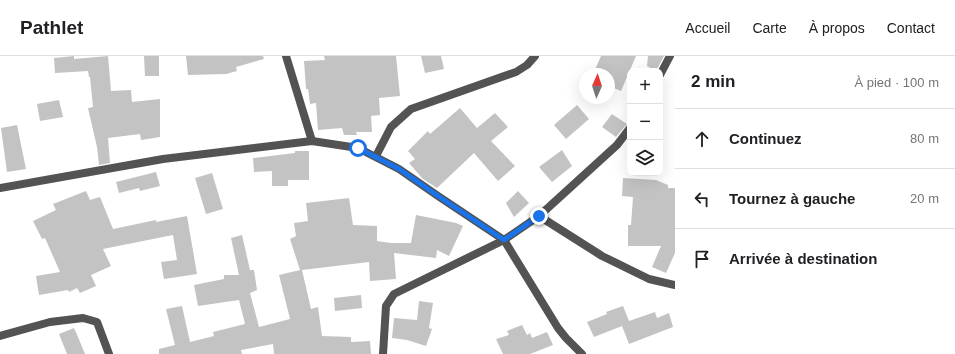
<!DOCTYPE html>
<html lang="fr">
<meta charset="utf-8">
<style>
body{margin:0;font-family:Arial,sans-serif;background:#f2f2f2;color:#202124}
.controls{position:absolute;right:12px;top:12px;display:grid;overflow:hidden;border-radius:8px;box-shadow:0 4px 16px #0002}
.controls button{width:36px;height:36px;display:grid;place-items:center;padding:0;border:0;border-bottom:1px solid #e0e0e0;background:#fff;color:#202124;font:20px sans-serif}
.compass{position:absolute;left:579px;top:12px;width:36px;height:36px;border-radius:50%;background:#fff;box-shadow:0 4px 16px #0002;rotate:3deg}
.stop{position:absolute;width:12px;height:12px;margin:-9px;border:3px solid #1a73e8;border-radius:50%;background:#fff}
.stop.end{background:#1a73e8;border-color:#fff;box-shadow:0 1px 4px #0008}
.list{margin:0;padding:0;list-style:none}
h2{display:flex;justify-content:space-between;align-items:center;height:52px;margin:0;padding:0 16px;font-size:17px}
h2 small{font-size:13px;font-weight:400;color:#757577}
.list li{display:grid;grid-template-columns:26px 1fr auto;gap:12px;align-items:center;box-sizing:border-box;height:60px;padding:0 16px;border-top:1px solid #e0e0e0}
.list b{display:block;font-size:15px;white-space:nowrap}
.list em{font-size:13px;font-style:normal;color:#757577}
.icon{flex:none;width:22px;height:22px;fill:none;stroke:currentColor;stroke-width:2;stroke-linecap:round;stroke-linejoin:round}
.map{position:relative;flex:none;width:675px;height:298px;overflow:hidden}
header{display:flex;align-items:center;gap:24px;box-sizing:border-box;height:56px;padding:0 20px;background:#fff;border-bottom:1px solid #e0e0e0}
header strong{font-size:19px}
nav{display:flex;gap:22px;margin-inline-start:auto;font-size:14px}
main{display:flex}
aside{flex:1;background:#fff}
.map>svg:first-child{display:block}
.building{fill:#c3c3c3}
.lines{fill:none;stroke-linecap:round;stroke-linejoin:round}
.minor{stroke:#535353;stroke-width:8}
.route{stroke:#1a73e8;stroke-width:5}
</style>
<header>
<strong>Pathlet</strong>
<nav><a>Accueil</a><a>Carte</a><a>À propos</a><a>Contact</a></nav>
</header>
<main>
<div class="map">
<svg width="675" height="298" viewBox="0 0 675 298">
<rect width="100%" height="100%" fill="#fff"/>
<g class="building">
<polygon points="74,0 74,3 108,0 111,35 131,34 132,46 160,43 160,81 141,84 140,78 108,82 110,107 99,109 97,91 88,52 93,51 90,21 89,21 88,15 55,17 54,2"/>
<polygon points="144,0 159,0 159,20 145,20"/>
<polygon points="186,0 263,0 264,3 236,11 237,15 226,18 188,19"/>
<polygon points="324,0 396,0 400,40 379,42 380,59 371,60 372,76 356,76 357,79 344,79 342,72 318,74 316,47 310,48 308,33 306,33 304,5 325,4"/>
<polygon points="421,0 441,0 444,13 425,17"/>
<polygon points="601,0 636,0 621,35 609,30 609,18 593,18"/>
<polygon points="648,0 664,0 656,15 647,10"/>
<polygon points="59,44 63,61 40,65 37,48"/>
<polygon points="577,49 589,63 566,83 554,69"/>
<polygon points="460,52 477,72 495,57 508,71 491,85 515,110 498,125 474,97 437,132 423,123 409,107 415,103 408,95 428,75 430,78"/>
<polygon points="612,58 627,68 616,81 602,71"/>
<polygon points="17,69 26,113 7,116 1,72"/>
<polygon points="562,94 572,110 552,126 539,111"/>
<polygon points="295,95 309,95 309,124 288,124 288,130 272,130 272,115 254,116 253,102 295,97"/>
<polygon points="156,116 160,130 140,135 139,132 119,137 116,126"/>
<polygon points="212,117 223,153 206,158 195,122"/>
<polygon points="623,122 656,124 668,129 668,132 675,132 675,197 666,217 652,211 661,190 628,190 628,169 631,169 633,141 622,140"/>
<polygon points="86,135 90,144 100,141 113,173 156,164 156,166 187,160 197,218 164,223 161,206 177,204 173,179 103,193 111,210 91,219 96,230 80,237 77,232 69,236 68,234 39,239 36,220 60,216 45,182 42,183 33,165 56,154 53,148"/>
<polygon points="518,135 529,147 514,161 506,147"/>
<polygon points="349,142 353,169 377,170 377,185 391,187 411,187 416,159 456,167 463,170 449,200 437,194 436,202 394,197 396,223 370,225 369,206 302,214 311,253 318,251 322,280 351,281 351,286 370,285 371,298 274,298 273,288 241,294 242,298 159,298 159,293 175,289 166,253 182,250 190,286 214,280 213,276 245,268 239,244 198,250 194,229 224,223 224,219 239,219 231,182 242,179 250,214 254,214 257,234 250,237 259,271 290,263 279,219 300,214 290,183 296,180 294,167 308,165 306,147"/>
<polygon points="361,239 362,252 335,255 334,242"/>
<polygon points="419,245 433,247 429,272 432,273 426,290 407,284 392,282 394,262 417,264"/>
<polygon points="623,250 629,265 655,256 657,262 669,257 673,271 629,288 622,270 594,281 587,266 607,258 606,256"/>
<polygon points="522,269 527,279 530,277 532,282 547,276 553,289 530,298 503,298 496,283 509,279 507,275"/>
<polygon points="74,272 78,281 85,298 67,298 59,278"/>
</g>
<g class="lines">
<g class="minor">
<polyline points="286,0 312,85"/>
<polyline points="660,19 670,0"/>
<polyline points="376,100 391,71 411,53 516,16 527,9 535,0"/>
<polyline points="0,132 163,103 312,85 358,92 399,113 438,140 504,184 558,272 566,282 582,298"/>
<polyline points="539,160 602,200 649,223 675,229"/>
<polyline points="0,280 50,266 83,262 97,266 109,298"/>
<polyline points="383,298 386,250 394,238 504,184 539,160 617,89 630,72"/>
</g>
</g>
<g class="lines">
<polyline class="route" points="358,92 399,113 438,140 504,184 539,160"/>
</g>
</svg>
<div class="controls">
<button>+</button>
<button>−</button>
<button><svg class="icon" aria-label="layers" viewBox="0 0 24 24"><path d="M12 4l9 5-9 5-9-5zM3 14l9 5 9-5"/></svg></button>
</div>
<svg class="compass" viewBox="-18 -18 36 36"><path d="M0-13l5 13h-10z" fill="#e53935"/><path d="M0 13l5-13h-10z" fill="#757577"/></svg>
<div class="stop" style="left:358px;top:92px"></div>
<div class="stop end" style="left:539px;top:160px"></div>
</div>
<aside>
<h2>2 min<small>À pied · 100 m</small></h2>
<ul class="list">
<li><svg class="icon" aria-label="ahead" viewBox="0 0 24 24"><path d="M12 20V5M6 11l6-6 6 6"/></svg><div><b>Continuez</b></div><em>80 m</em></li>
<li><svg class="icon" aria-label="left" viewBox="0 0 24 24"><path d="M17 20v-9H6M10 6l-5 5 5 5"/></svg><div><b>Tournez à gauche</b></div><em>20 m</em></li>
<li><svg class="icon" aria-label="arrive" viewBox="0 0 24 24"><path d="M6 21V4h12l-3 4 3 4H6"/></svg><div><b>Arrivée à destination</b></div></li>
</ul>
</aside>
</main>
